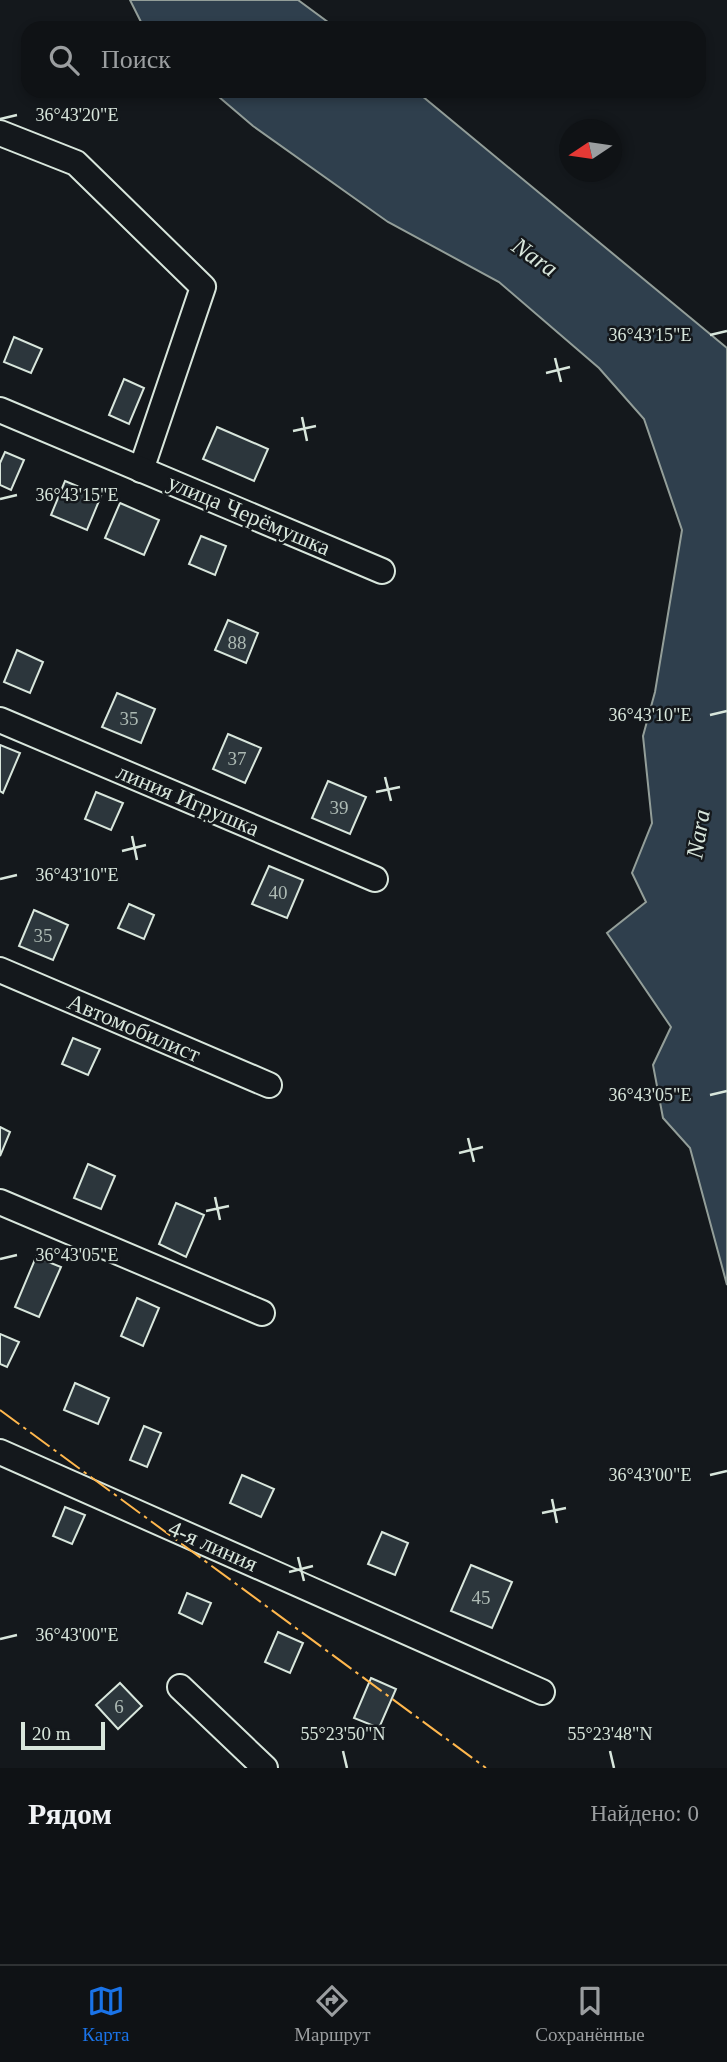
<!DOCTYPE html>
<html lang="ru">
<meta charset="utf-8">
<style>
body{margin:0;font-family:Georgia,serif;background:#1d2022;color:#f1f3f6}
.compass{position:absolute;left:559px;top:119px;width:63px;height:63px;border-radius:50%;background:#0f1215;box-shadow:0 4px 10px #0003;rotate:257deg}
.scale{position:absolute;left:21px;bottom:18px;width:84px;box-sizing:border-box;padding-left:7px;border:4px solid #d8e6dc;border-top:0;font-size:19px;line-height:24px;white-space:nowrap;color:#d8e6dc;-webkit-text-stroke:5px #14181c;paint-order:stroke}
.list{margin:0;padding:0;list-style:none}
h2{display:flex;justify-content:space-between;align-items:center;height:91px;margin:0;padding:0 28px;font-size:30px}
h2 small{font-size:23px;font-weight:400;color:#9b9ea0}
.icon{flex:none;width:38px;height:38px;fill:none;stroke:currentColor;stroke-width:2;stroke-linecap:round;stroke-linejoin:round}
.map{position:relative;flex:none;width:727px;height:1768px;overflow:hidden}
.search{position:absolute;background:#0f1215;box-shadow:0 4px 10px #0003;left:21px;right:21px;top:21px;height:77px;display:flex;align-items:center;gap:18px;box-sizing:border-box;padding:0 24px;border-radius:21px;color:#9b9ea0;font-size:26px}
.sheet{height:196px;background:#0f1215}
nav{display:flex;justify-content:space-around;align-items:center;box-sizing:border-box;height:98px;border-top:2px solid #2f3234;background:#0f1215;font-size:19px;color:#9b9ea0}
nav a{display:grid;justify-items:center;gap:4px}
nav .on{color:#1a73e8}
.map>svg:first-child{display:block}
.water{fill:#2f3f4d;stroke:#939e99;stroke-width:2}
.building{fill:#2c363c;stroke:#d8e6dc;stroke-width:2}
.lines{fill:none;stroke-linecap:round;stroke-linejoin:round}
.minor-casing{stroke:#d8e6dc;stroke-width:28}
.minor{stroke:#14181c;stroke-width:24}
.power{stroke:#ffb74d;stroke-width:2;stroke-dasharray:24 5 3.5 5;stroke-linecap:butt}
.ticks{fill:none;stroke:#d8e6dc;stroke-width:2.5}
.labels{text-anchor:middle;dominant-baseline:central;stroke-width:5;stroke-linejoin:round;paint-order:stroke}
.number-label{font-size:19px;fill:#adbab4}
.street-label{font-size:23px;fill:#d8e6dc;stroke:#14181c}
.water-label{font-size:24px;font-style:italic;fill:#d8e6dc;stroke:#14181c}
.ticks-label{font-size:18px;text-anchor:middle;fill:#d8e6dc;stroke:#14181c;stroke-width:5;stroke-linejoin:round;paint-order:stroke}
</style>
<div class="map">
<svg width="727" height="1768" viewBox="0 0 727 1768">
<rect width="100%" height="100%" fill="#14181c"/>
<g class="water">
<polygon points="130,0 298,0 336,28 144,28"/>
<polygon points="212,91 416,91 727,348 727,1285 690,1148 663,1118 653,1065 671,1027 607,933 646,902 632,873 652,823 643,736 655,692 682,530 644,419 599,368 499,282 388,222 253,126"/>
</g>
<g class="building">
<polygon points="14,337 42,349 31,373 4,362"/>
<polygon points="124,379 144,388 129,424 109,415"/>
<polygon points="217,427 268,449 254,481 203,459"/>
<polygon points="5,452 24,460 11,490 0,485 0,463"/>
<polygon points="65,481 101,496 87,530 51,515"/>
<polygon points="120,503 159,520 144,555 105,538"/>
<polygon points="201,536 226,546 215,575 189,564"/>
<polygon points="228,620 258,633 246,663 215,650"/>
<polygon points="17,650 43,662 30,693 4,682"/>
<polygon points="117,693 155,709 141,743 102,727"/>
<polygon points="228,734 261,748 245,783 213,769"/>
<polygon points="0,745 20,753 3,793 0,791"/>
<polygon points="328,781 366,797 350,834 312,818"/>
<polygon points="96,792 123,803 111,830 85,819"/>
<polygon points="269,866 303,880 287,918 252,904"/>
<polygon points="129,904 154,915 144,939 118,928"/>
<polygon points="34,910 68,925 53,960 19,946"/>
<polygon points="73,1038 100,1049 88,1075 62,1064"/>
<polygon points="0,1127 10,1132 0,1156"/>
<polygon points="88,1164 115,1176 101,1209 74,1198"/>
<polygon points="176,1203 204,1215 186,1257 159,1244"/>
<polygon points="36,1257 61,1267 39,1317 15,1307"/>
<polygon points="137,1298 159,1308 143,1346 121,1336"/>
<polygon points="0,1334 19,1342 7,1367 0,1364"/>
<polygon points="75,1383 109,1398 98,1424 64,1410"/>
<polygon points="144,1426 161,1433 147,1467 130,1460"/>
<polygon points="242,1475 274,1489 261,1517 230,1503"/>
<polygon points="65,1507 85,1515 72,1544 53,1536"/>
<polygon points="382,1532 408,1543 395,1575 368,1564"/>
<polygon points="471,1565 512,1582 492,1628 451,1611"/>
<polygon points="187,1593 211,1603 202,1624 179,1613"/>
<polygon points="278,1632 303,1643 290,1673 265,1662"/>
<polygon points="371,1678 396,1689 379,1728 354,1718"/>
<polygon points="120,1683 142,1706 118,1729 96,1705"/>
</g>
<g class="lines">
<g class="minor-casing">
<g id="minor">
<polyline points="0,133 76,163 203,287 141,470"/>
<polyline points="0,410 382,571"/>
<polyline points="0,720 375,879"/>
<polyline points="0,970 269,1085"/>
<polyline points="0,1202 262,1313"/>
<polyline points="0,1452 542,1692"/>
<polyline points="180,1687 265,1768"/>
</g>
</g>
<use href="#minor" class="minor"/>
<polyline class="power" points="0,1410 486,1768"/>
</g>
<path class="ticks" d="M0 119 17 115M710 335 727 331M555 358 561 382M546 373 570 367M302 417 307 441M293 431 316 426M0 499 17 495M710 715 727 711M385 777 391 801M376 792 400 787M132 836 137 860M122 851 146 845M0 879 17 875M710 1095 727 1091M468 1138 474 1162M459 1153 483 1147M215 1197 220 1220M206 1211 229 1206M0 1259 17 1255M710 1475 727 1471M552 1499 557 1523M542 1513 566 1508M298 1557 304 1581M289 1572 313 1566M0 1639 17 1635M343 1751 347 1768M610 1751 614 1768"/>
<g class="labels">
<g class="number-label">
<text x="237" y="642">88</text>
<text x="129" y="718">35</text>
<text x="237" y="758">37</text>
<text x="339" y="807">39</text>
<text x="278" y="892">40</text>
<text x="43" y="935">35</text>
<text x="481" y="1597">45</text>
<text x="119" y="1706">6</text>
</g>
<g class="street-label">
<text transform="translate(249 515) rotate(23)">улица Черёмушка</text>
<text transform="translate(188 800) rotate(23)">линия Игрушка</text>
<text transform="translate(134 1028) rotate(23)">Автомобилист</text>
<text transform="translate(213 1546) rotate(24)">4-я линия</text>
</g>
<g class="water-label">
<text transform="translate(535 257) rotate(35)">Nara</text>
<text transform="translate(698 834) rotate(-81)">Nara</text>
</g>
</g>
<g class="ticks-label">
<text x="77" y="121">36°43'20"E</text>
<text x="650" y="341">36°43'15"E</text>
<text x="77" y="501">36°43'15"E</text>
<text x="650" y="721">36°43'10"E</text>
<text x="77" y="881">36°43'10"E</text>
<text x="650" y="1101">36°43'05"E</text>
<text x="77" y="1261">36°43'05"E</text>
<text x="650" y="1481">36°43'00"E</text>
<text x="77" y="1641">36°43'00"E</text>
<text x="343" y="1740">55°23'50"N</text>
<text x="610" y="1740">55°23'48"N</text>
</g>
</svg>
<svg class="compass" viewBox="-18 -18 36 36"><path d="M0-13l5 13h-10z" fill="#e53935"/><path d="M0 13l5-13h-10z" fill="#9b9ea0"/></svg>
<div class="scale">20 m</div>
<div class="search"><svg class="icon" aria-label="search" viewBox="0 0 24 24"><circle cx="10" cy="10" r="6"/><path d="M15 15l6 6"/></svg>Поиск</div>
</div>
<section class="sheet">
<h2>Рядом<small>Найдено: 0</small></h2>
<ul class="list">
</ul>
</section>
<nav>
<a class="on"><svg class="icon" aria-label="map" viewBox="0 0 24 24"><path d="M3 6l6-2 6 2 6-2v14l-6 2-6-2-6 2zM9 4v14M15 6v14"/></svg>Карта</a>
<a><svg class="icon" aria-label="directions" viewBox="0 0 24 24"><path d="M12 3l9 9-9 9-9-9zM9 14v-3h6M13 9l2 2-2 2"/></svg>Маршрут</a>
<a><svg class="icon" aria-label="saved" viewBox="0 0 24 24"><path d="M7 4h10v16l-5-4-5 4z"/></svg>Сохранённые</a>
</nav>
